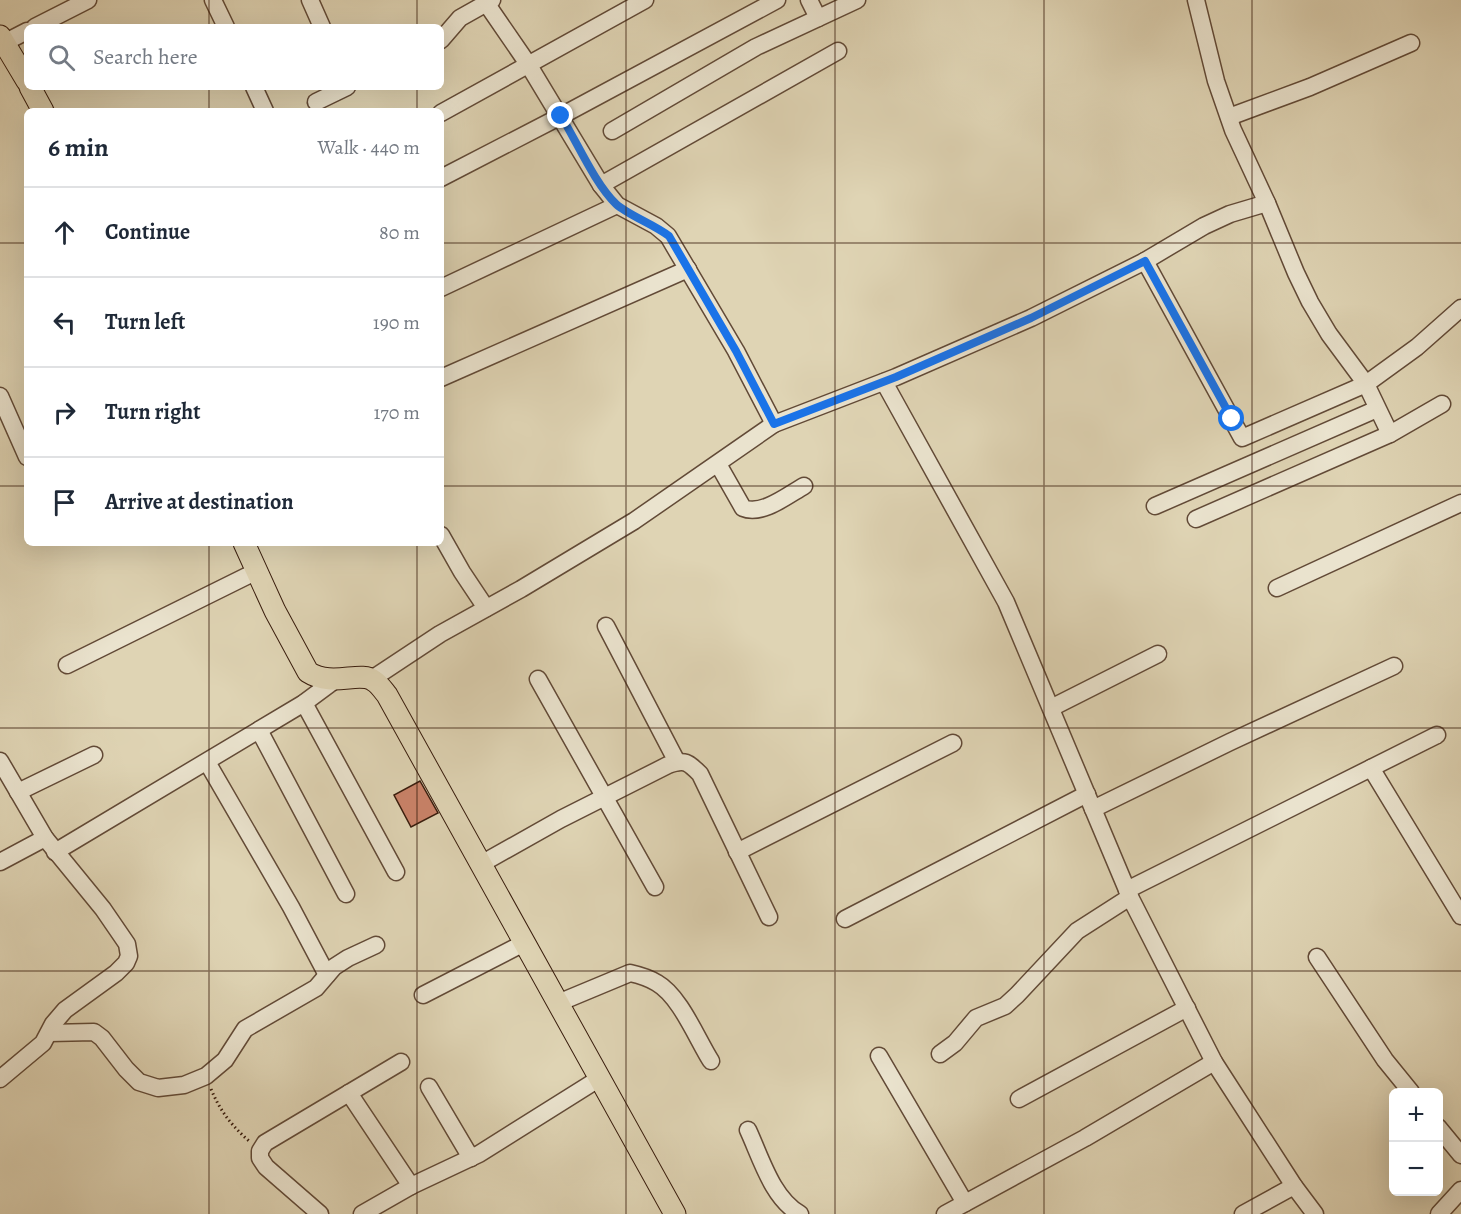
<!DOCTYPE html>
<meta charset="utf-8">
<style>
body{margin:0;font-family:Alegreya,serif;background:#f6f6f7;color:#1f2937}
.controls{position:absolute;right:18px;bottom:18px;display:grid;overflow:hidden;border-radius:9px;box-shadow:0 6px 24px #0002}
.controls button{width:54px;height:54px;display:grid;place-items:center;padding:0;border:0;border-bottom:2px solid #e0e1e3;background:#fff;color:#1f2937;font:30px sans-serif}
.stop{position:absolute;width:18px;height:18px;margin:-14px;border:4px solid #1a73e8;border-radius:50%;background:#fff}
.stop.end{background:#1a73e8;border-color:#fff;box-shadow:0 2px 6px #0008}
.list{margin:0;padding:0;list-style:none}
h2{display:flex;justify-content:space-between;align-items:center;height:78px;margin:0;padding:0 24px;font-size:26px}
h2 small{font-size:20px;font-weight:400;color:#747a83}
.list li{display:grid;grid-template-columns:39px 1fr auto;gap:18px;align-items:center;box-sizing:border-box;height:90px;padding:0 24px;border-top:2px solid #e0e1e3}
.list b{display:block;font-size:22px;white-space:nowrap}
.list em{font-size:20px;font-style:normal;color:#747a83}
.icon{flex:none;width:33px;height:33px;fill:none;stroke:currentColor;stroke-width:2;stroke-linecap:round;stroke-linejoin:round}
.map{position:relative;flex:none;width:1461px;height:1214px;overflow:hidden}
.search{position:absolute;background:#fff;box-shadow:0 6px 24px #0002;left:24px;top:24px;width:420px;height:66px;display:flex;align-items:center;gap:15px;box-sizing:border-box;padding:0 21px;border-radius:9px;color:#747a83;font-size:22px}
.panel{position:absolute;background:#fff;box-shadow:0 6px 24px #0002;left:24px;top:108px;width:420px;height:438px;border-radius:9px}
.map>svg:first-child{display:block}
.building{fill:#cb836a;stroke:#381c0d;stroke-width:1.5}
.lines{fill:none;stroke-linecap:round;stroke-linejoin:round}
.minor-casing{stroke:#624a37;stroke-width:19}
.major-casing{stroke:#381c0d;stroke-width:23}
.path{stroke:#381c0d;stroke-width:3;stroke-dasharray:1.5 3;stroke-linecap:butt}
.minor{stroke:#eae3ce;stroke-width:16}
.major{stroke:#dfd4b4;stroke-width:21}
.route{stroke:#1a73e8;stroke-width:8}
.grid{fill:none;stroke:#381c0d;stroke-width:1.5;stroke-opacity:0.55}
</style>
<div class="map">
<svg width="1461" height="1214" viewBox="0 0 1461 1214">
<rect width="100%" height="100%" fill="#dfd4b4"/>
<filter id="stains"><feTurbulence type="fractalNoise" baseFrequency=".00333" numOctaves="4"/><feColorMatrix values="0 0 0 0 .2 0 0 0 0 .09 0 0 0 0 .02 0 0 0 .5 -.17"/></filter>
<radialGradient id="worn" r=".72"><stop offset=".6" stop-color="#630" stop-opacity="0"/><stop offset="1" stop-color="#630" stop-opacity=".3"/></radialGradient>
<polygon class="building" points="420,781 438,813 411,827 394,795"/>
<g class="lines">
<g class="minor-casing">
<g id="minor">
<polyline points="213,0 226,27"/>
<polyline points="310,0 322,27"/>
<polyline points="809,0 818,18"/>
<polyline points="1196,0 1216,81 1233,130 1267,203 1296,273 1310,302 1329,334 1366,384 1417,347 1461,308"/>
<polyline points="35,27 88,0"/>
<polyline points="441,40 460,18 492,0"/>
<polyline points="0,45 27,31"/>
<polyline points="254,87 265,111"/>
<polyline points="316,102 347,87"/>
<polyline points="441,113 645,0"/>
<polyline points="1229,117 1310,87 1411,43"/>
<polyline points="612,131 756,47 857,0"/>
<polyline points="441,178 561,116 777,0"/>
<polyline points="601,185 838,51"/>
<polyline points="1145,261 1204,226 1230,214 1267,203"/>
<polyline points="441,288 617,205"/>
<polyline points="441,378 688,269"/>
<polyline points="884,382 1006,602 1130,897 1214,1062 1294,1186 1315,1214"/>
<polyline points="0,396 27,457"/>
<polyline points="774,424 896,377 1031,318 1145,261 1242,438 1366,384 1390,434"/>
<path d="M718 464 743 508C762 516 788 495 804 486"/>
<polyline points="1155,506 1377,409"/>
<polyline points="1196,519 1390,434 1442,404"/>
<polyline points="441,535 462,572 486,608"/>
<polyline points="1277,588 1461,503"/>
<polyline points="606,626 677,762"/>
<polyline points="67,665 257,571"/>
<polyline points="372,679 440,634 521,589 634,521 774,424 736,351 668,236 656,226 617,205 601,185 528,64 484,0"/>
<polyline points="538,679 655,887"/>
<polyline points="304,703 396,872"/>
<polyline points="1051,708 1158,654"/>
<polyline points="259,730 346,894"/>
<polyline points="0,761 45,838 103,909 127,944 129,956 126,963 116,973 65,1010 53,1024 43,1043 0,1079"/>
<polyline points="207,762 291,907 327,975"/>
<polyline points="1371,768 1461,916"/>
<polyline points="18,792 94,755"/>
<polyline points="1093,809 1230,742 1394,666"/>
<polyline points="55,852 304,703 335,680"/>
<polyline points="737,852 953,743"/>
<polyline points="0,862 45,838"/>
<path d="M481 864 561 819 668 765C685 759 688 762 700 774L769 917"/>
<polyline points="1127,890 1437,735"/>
<polyline points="845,919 1087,794"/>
<polyline points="1317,957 1385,1060 1411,1092"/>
<polyline points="423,995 524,943"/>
<path d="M558 1003 630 973C639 975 649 978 657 983 680 996 697 1039 711 1061"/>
<polyline points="49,1033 94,1032 102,1038 126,1069 139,1082 158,1088 184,1085 206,1076 225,1060 245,1029 316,988 334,967 348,958 376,945"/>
<polyline points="940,1054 955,1043 976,1018 1005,1006 1017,995 1077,931 1130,897"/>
<polyline points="879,1056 965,1203"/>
<polyline points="429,1087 471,1158"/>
<polyline points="349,1093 411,1186"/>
<polyline points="1019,1099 1187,1008"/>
<polyline points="1438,1127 1461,1155"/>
<path d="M748 1130C761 1158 772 1198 800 1214"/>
<polyline points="320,1214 266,1167 260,1158 260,1151 265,1143 401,1062"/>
<polyline points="362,1214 411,1186 479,1154 600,1078"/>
<polyline points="945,1214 1085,1138 1214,1062"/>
<polyline points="1243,1214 1294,1186"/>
<polyline points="1439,1214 1461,1190"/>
</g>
</g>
<g class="major-casing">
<g id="major">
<polyline points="0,36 27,81"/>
<polyline points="30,87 43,111"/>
<path d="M244 543 275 611 308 672C333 688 360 670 374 681 379 684 383 690 387 695L675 1214"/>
</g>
</g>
<path class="path" d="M211 1089C220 1111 232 1126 249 1141"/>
<use href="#minor" class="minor"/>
<use href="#major" class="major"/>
</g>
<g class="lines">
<path class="route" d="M561 116C577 142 595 184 616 204 628 215 653 224 669 236L736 351 774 424 896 377 1031 318 1145 261 1232 419"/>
</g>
<path class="grid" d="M209 0V27M417 0V27M626 0V1214M835 0V1214M1044 0V1214M1252 0V1214M209 87V111M417 87V111M0 243H27M441 243H1461M0 486H27M441 486H1461M209 543V1214M417 543V1214M0 728H1461M0 971H1461"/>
<rect width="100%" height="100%" filter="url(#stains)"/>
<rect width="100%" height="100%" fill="url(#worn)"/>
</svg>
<div class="controls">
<button>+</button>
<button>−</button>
</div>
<div class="stop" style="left:1232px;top:419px"></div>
<div class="stop end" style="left:561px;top:116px"></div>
<div class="search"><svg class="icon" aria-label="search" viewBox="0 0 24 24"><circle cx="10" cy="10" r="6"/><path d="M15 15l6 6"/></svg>Search here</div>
<section class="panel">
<h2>6 min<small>Walk · 440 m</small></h2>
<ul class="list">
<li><svg class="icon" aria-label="ahead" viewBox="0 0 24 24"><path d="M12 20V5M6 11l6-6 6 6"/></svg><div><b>Continue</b></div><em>80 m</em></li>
<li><svg class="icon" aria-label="left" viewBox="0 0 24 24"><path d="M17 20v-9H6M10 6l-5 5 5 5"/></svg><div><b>Turn left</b></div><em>190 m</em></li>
<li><svg class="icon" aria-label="right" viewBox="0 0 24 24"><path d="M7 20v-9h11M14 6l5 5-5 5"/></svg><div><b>Turn right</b></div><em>170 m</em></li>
<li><svg class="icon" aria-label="arrive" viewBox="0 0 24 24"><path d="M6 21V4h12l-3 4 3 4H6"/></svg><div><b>Arrive at destination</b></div></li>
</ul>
</section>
</div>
